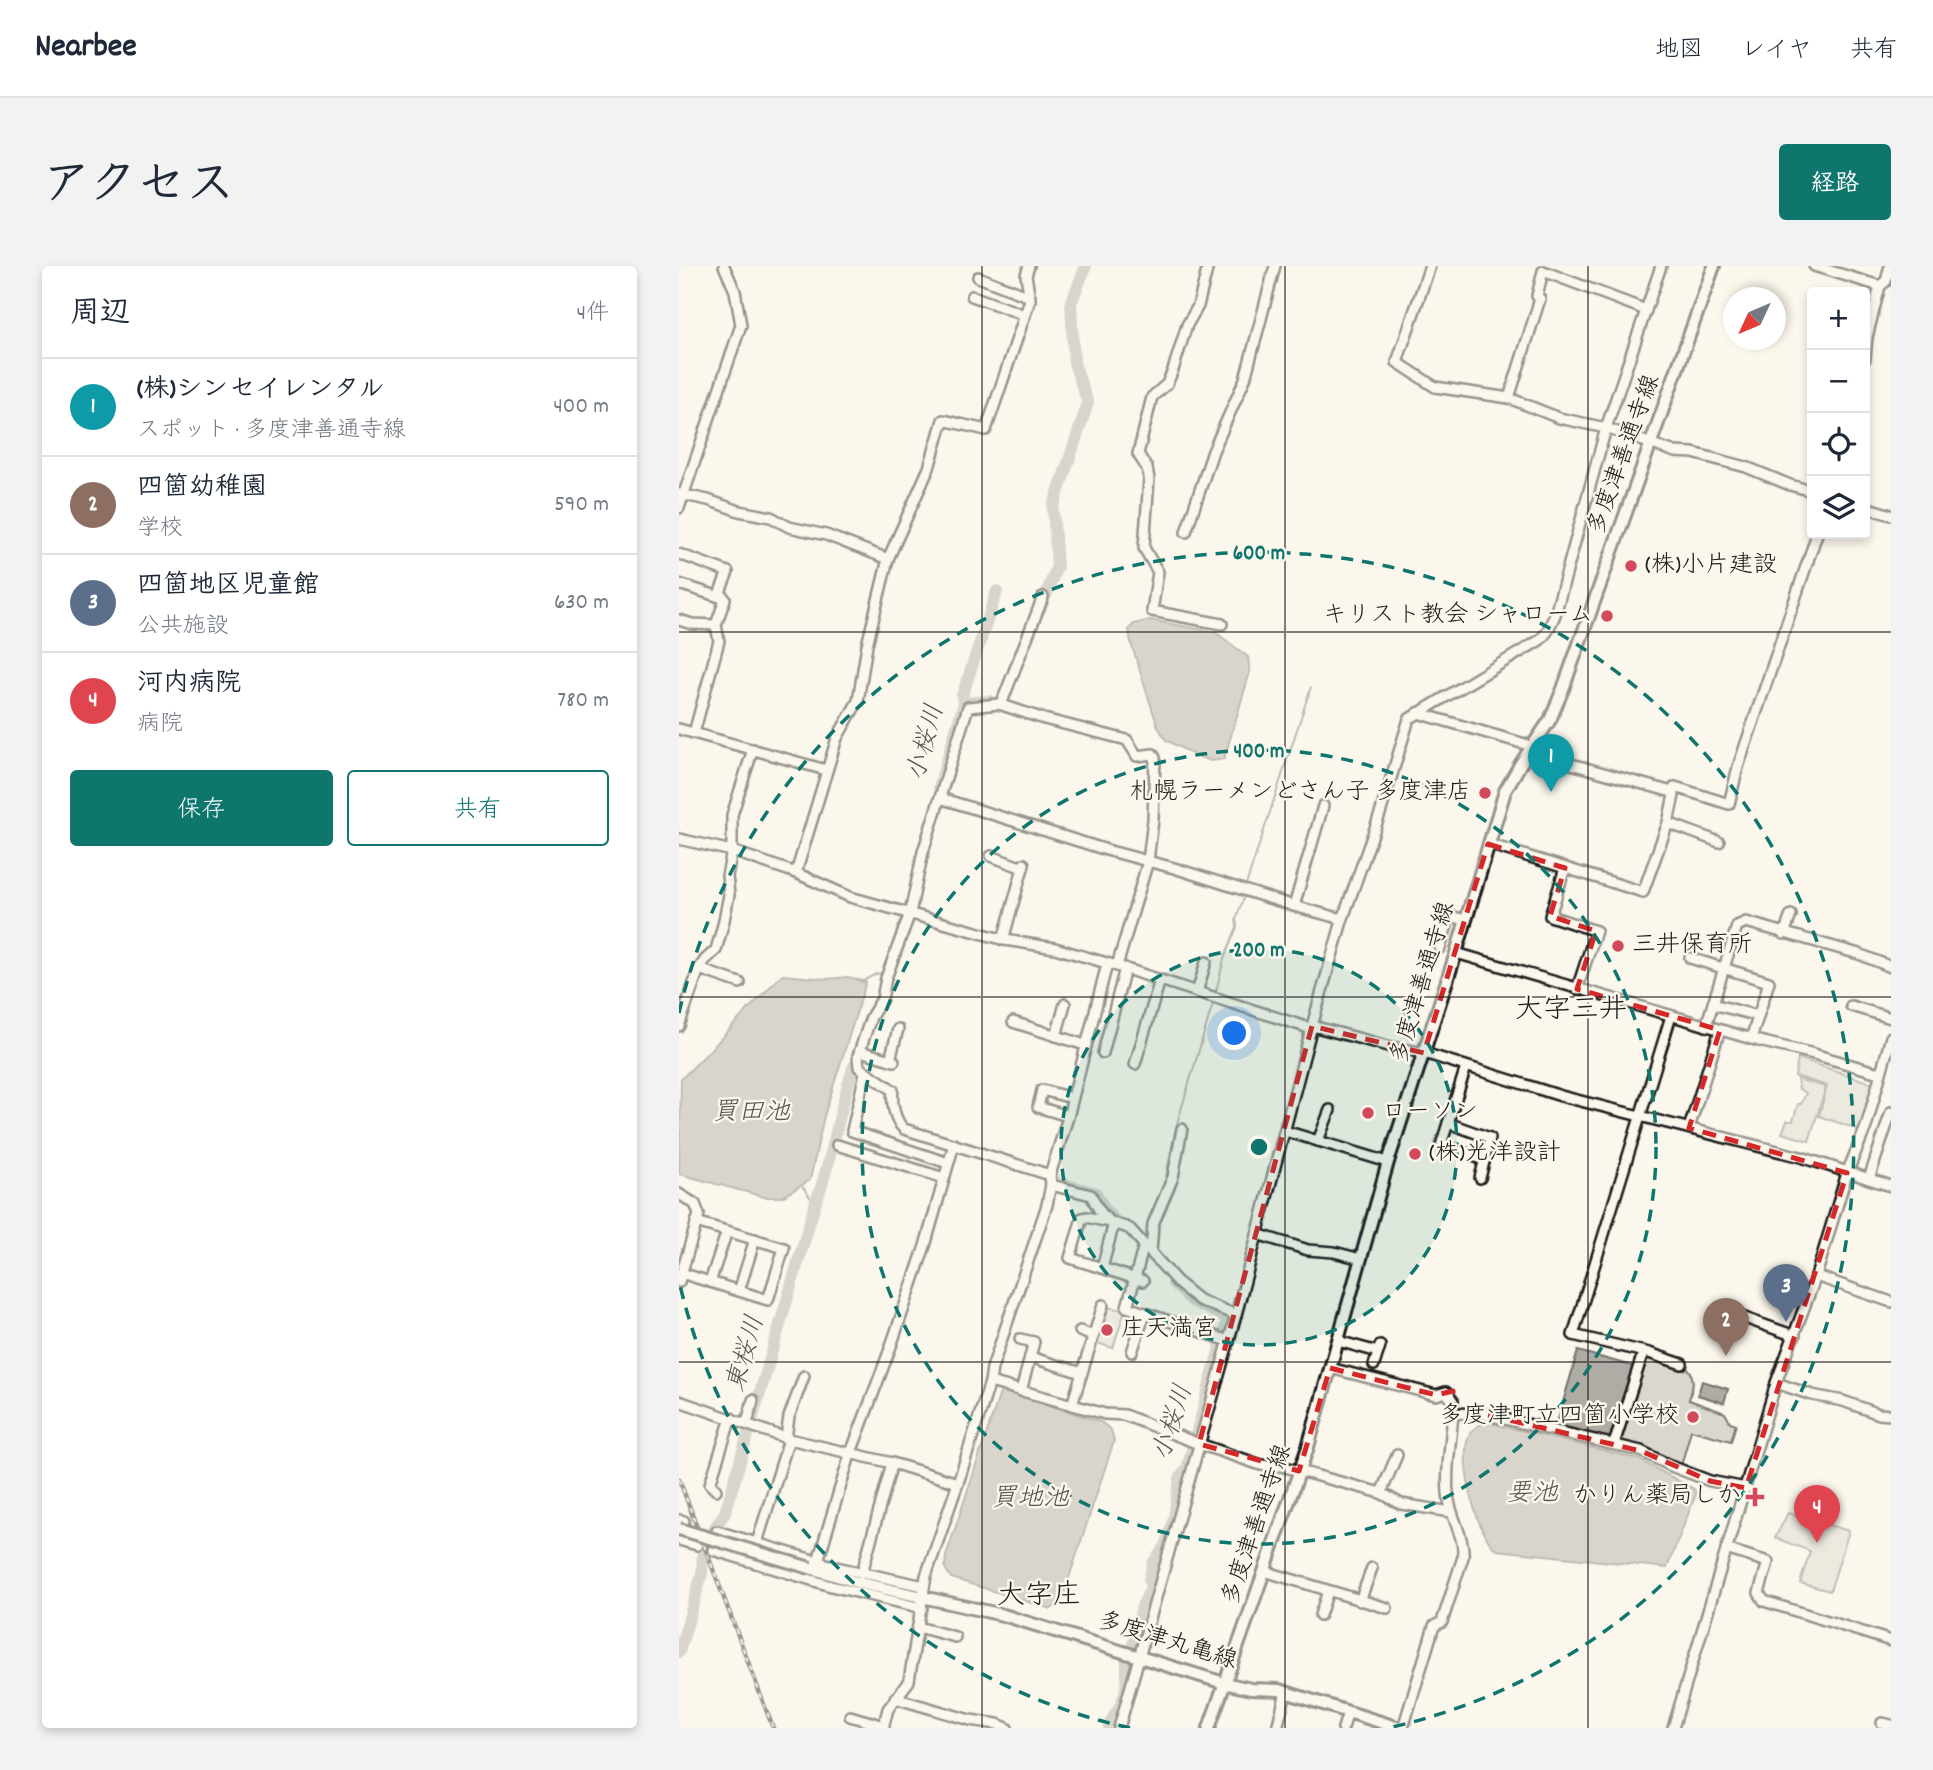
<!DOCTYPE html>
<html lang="ja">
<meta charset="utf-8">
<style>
body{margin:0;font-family:Dekko,"Klee One",sans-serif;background:#f2f2f3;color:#1f2937}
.controls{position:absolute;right:21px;top:21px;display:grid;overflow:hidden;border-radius:7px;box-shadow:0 4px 10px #0003}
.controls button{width:63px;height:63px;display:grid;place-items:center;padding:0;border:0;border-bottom:2px solid #e0e1e3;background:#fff;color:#1f2937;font:35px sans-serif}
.compass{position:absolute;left:1044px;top:21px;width:63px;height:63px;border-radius:50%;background:#fff;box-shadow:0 4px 10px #0003;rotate:226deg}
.you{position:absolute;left:556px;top:768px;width:24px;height:24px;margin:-18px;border:5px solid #fff;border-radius:50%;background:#1a73e8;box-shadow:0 0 0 10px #1a73e833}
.badge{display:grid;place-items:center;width:46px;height:46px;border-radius:50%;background:#0f766e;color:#fff;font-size:23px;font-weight:700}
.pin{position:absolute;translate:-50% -58px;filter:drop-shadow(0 2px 4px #0008)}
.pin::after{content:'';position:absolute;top:37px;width:24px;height:21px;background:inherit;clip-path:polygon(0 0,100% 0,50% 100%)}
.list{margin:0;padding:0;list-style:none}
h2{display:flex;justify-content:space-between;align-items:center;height:91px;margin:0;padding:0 28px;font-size:30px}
h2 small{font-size:23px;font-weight:400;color:#747a83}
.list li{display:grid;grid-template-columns:46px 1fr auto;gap:21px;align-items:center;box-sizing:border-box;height:98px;padding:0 28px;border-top:2px solid #e0e1e3}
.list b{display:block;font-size:26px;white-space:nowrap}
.list p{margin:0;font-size:23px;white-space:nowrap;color:#747a83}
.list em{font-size:23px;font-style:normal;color:#747a83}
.actions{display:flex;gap:14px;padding:21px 28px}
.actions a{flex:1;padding:16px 0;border:2px solid #0f766e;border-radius:7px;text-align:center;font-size:24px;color:#0f766e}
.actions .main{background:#0f766e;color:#fff}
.icon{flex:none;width:38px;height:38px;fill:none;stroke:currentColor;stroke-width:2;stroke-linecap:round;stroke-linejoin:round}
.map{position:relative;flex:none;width:1212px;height:1462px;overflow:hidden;border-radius:7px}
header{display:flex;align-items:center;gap:42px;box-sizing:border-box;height:98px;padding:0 35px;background:#fff;border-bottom:2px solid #e0e1e3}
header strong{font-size:33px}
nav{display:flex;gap:38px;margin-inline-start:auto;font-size:24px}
.intro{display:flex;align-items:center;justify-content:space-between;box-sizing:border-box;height:168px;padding:0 42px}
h1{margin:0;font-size:49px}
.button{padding:18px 32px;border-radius:7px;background:#0f766e;color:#fff;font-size:24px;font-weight:700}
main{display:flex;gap:42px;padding:0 42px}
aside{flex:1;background:#fff;border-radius:7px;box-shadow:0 4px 10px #0003}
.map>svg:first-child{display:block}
.green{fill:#dad7ce;stroke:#7b7a75;stroke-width:2}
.water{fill:#afaca5;stroke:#74726e;stroke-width:2}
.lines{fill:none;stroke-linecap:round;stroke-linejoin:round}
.stream{stroke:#74726e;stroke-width:2}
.river{stroke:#afaca5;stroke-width:12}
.minor-casing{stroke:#1c1c1c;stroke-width:14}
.major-casing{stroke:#1c1c1c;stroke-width:16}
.minor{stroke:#fbf7ec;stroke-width:9}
.major{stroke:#fbf7ec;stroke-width:10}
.rail-casing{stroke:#1c1c1c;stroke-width:4.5}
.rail{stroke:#fbf7ec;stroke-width:2;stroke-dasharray:5;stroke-linecap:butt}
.major-bridge-casing{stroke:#1c1c1c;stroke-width:16;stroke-linecap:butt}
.major-bridge{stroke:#fbf7ec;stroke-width:10}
.marked{fill:none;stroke:#d62828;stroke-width:5;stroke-dasharray:14 9;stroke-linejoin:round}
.grid{fill:none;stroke:#1c1c1c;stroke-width:2;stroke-opacity:0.55}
.ring{fill:none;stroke:#0f766e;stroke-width:3.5;stroke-dasharray:12 9}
.poi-dot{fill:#d1495b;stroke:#fbf7ec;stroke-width:2.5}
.labels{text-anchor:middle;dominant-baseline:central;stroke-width:5;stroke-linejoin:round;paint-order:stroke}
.street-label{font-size:24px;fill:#1c1c1c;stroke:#fbf7ec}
.poi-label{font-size:24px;fill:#1c1c1c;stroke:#fbf7ec;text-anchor:start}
.water-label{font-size:26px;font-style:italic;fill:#575653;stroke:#fbf7ec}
.quarter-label{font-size:28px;fill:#1c1c1c;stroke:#fbf7ec}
.centre{fill:#0f766e;stroke:#fbf7ec;stroke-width:3.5}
.ring-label{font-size:21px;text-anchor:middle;font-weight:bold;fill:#0f766e;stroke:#fbf7ec;stroke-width:5;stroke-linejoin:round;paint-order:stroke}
</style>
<header>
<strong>Nearbee</strong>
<nav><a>地図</a><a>レイヤ</a><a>共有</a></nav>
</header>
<div class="intro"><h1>アクセス</h1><a class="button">経路</a></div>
<main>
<aside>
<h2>周辺<small>4件</small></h2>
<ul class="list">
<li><span class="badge" style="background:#0f9aa8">1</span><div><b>(株)シンセイレンタル</b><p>スポット · 多度津善通寺線</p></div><em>400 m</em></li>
<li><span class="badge" style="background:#8d6e63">2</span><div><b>四箇幼稚園</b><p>学校</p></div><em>590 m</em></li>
<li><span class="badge" style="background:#5c6f8a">3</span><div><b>四箇地区児童館</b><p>公共施設</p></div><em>630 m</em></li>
<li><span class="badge" style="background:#e0444e">4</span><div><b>河内病院</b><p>病院</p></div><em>780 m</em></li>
</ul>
<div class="actions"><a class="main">保存</a><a>共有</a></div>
</aside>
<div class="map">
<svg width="1212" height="1462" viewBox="0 0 1212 1462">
<rect width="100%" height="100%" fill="#fbf7ec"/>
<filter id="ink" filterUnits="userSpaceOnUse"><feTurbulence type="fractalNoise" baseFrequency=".0143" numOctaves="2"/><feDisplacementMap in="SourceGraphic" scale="14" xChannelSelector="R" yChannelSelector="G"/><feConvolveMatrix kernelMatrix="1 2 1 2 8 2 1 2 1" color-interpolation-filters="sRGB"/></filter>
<g filter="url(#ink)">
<g class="green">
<polygon points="1119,792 1195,818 1181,864 1140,850 1148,820 1116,810"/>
<polygon points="1118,813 1147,821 1130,875 1103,867 1108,855 1114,855 1119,838 1122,838 1127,827 1120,823"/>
<polygon points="426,1041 446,1044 434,1082 415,1076"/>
<polygon points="971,1089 1005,1100 1012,1106 1014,1117 1010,1134 1046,1147 1051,1156 1057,1158 1052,1175 1012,1164 1002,1200 964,1181 939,1175 964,1092"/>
<polygon points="1109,1247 1170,1265 1151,1325 1121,1317 1131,1285 1096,1272"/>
</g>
<g class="water">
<polygon points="471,354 536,366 569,391 571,406 545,493 532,495 515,489 487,474 479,461 452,377 450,363 455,358"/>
<path d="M103 709 148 713 169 711 187 716 145 850 131 914 103 931H86L0 908 2 813C37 780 68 743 103 709Z"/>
<polygon points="899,1085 960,1102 937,1174 877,1160"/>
<polygon points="1023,1115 1049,1123 1045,1137 1019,1129"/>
<polygon points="322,1124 422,1156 432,1164 435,1175 382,1336 372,1343 272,1312 266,1302 267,1290"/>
<path d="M807 1156 959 1193 1015 1223 1017 1228 988 1302 818 1284C797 1270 779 1192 790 1170 793 1162 800 1159 807 1156Z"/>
</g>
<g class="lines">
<g class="stream">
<polyline points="567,619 632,421"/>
<polyline points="182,716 197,708 206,707"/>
<polyline points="536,729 545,693 558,661 557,653 566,628"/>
<polyline points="123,920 136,938"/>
<polyline points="467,977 470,952 486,916 497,861 535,734"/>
</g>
<g class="river">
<polyline points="362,342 378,300 374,242 409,137 395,97 392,37 407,0"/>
<polyline points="285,437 311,435"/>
<polyline points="260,521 285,437 283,430 318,325"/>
<polyline points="374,910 377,916 417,927 426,944 437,955"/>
<polyline points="454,1378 463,1340 472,1322 470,1314 474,1297 487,1280 495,1251 501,1212 508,1202 549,1052 513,1035 494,1017"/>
<path d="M0 1386 23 1308 24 1287 30 1281 35 1263 46 1247 136 938C154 893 159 845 175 800"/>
<path d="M430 1462C432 1451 439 1445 443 1436 450 1419 447 1411 448 1395"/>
</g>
<g class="minor-casing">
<g id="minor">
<polyline points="529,0 519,40 508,59 494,104 488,118 473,131 459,188 468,202 470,213 465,282 479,306 473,345 543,358"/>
<polyline points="751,0 718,96 756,121 830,132 880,152 927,162 996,186 1014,187 1067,201 1111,219 1133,225"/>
<polyline points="1135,0 1201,20"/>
<polyline points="299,11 351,31"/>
<polyline points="293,30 346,49"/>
<polyline points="1186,93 1188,71 1201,20 1207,15 1211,0"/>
<polyline points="830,132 861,33 858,30 864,5 967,44"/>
<polyline points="0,228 29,234 60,245 92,251 110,261 147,269 209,293"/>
<polyline points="1186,241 1212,249"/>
<polyline points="0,242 62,59 56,25 45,0"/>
<polyline points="507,266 534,185 566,113 596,0"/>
<polyline points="0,288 49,306 41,326 46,333 37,359 40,375 15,467"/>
<polyline points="0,318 44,332"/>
<path d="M364 331 323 436 320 438 289 441 244 586 231 647 207 712 203 733 192 751 179 790 180 801 214 824C212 837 216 855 225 863L371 909"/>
<polyline points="0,354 13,358 37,359"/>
<polyline points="320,438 365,453 448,474 458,490 474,488 476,492 474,554 469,595 438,700"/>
<polyline points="739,447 853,480"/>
<polyline points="0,463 147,504"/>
<polyline points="849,486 993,526 996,521 1050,538 1059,501 1138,268"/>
<polyline points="261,532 431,585 495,602 615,640 663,653"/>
<polyline points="989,557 1040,576"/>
<polyline points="0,573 53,585 117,607 171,631 326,674 376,682 438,700 633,763"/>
<polyline points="809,578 964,626 989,557 995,529 993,526"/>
<polyline points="312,590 344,602"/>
<polyline points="886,602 871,650 917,665 898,723"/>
<polyline points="117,607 158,472 179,435 188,379 209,293 250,202 264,154 307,164 351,34 347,9 350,0"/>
<polyline points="615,640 644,540"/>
<polyline points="1105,668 1112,649"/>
<polyline points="324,674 345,598"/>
<polyline points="761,682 771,650 787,654"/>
<polyline points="777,687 1080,775 1131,787 1200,807"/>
<polyline points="1011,692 1090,716 1072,773"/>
<polyline points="20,703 61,717"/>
<polyline points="518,726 527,696"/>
<polyline points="1034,738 1079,750"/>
<polyline points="1172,740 1212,752"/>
<polyline points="992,750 894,1069 970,1087 1003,1098"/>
<polyline points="334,756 406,779"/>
<polyline points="0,760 20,703 26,694 37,684 44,659 50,629 48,610 53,585 53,549 74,483"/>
<polyline points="633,760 709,780 745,787 882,830 1122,891 1212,920"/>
<polyline points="1027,760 1058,660 1067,656 1180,688 1212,701"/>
<polyline points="377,770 386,738"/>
<polyline points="181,785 215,795"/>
<polyline points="424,787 446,702"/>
<polyline points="211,794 219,763"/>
<polyline points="456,798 481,714"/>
<polyline points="787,801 762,879 806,894"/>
<polyline points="186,807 173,865 269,897"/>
<polyline points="389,850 359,841 363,824 393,832"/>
<polyline points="769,857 811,872 801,912"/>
<polyline points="1010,862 1041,764"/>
<polyline points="606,865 709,896"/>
<polyline points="639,875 651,844"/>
<polyline points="158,879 265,912"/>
<polyline points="1190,913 1212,846"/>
<path d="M372 919 412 929C417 939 423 952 434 957 440 960 444 959 451 963L500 1018 520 1034 557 1049"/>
<polyline points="0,928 16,938 20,948 0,1016"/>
<polyline points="578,968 629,984 655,986 682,993"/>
<polyline points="465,979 448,1041 550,1075"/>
<polyline points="472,986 474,958 494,911 503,863"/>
<polyline points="423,1002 435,957 407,951 403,952 391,992 464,1015"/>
<polyline points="2,1007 89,1034 105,982 17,956"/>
<polyline points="1137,1010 1212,1036"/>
<polyline points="31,1016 48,965"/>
<polyline points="60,1025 76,973"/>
<polyline points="1063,1051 1116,1070"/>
<polyline points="401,1065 414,1070"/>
<polyline points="341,1073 355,1076 342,1125"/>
<polyline points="659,1075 699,1086"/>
<polyline points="453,1086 466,1047"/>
<polyline points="351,1091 403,1107"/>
<polyline points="695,1099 701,1080"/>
<path d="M651 1102 757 1129 767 1126 774 1135C775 1165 766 1196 769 1227 770 1249 786 1270 784 1291L763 1356 755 1360 724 1462"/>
<polyline points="311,1116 426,1148 445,1149 520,1178 582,1199 602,1200 702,1227 722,1238 772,1246"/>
<polyline points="1097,1117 1133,1129 1164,1135 1200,1148 1212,1149"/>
<polyline points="0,1135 110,1173 213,1197 279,1217 247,1310 230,1415 209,1443 204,1462"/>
<polyline points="393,1139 424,1039"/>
<polyline points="774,1147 805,1148 962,1185 992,1200 1031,1215 1067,1222"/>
<polyline points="68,1157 74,1134"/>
<polyline points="107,1172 110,1151 125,1110"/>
<polyline points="935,1178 964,1087"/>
<polyline points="279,1217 311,1116 313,1102 368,939 372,919 371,909 389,851 428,698"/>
<polyline points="37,1224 31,1218 52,1152"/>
<polyline points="702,1227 718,1189"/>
<polyline points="0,1254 5,1255"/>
<polyline points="38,1265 157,1301 245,1320"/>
<polyline points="0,1274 18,1279"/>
<polyline points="77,1280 110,1173"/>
<polyline points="1047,1283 1089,1296 1080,1327 1085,1335 1212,1375"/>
<polyline points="34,1284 152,1320 243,1342"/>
<polyline points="139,1295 170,1192 211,1083 246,980 275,878"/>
<polyline points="585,1305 708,1342"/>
<polyline points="183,1307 213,1197"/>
<polyline points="681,1335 693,1302"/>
<polyline points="641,1349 649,1325"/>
<polyline points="239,1361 276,1371"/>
<polyline points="216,1432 291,1454 318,1458 328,1462"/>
<polyline points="171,1450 205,1460"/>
<polyline points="1203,1457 1212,1459"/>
<polyline points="440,1462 557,1049 633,760 663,655 701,548 730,453 861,374 868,366 876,349 927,162 982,0"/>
<polyline points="598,1462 607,1426"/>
<polyline points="664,1462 669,1446"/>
<polyline points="994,1462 1098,1114 1137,1010 1168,907 1187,861 1212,771"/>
</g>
</g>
<g class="major-casing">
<g id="major">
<polyline points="131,1302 181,1317 324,1349 545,1417 572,1423 600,1424 720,1462"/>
<polyline points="530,1462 629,1181 709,896 777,687 826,525 842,497 871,454 884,423 1035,0"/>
</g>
</g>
<use href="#minor" class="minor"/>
<use href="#major" class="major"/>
<g class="rail-casing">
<polyline id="rail" points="0,1213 94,1462"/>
</g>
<use href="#rail" class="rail"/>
<g class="major-bridge-casing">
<polyline id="major-bridge" points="0,1263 131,1302"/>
</g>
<use href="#major-bridge" class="major-bridge"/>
</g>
</g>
<path d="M0 0H1212V1462H0ZM809 578 886 602 871 650 917 665 898 723 1041 764 1010 862 1168 907 1067 1222 1031 1215 962 1185 805 1148 774 1147V1125L757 1129 651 1102 620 1205 520 1178 633 760 745 787Z" fill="#fbf7ec" fill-opacity=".55" fill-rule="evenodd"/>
<path class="marked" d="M809 578 886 602 871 650 917 665 898 723 1041 764 1010 862 1168 907 1067 1222 1031 1215 962 1185 805 1148 774 1147V1125L757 1129 651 1102 620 1205 520 1178 633 760 745 787Z"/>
<path class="grid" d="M303 0V1462M606 0V1462M909 0V1462M0 366H1212M0 731H1212M0 1096H1212"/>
<circle cx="580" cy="881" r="198" fill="#0f766e" fill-opacity=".12"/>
<g class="ring">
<circle cx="580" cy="881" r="198"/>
<circle cx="580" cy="881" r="397"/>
<path d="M451 1462A595 595 0 0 1 0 1015M0 747A595 595 0 1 1 709 1462"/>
</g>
<g class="poi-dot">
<circle cx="952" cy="300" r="7"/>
<circle cx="928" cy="350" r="7"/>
<circle cx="806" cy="527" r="7"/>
<circle cx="939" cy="680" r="7"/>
<circle cx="689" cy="847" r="7"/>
<circle cx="736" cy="888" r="7"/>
<circle cx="428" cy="1064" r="7"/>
<circle cx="1014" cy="1151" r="7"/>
<path d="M1072.5 1220.5h7v7h7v7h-7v7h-7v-7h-7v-7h7z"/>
</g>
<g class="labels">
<g class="street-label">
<text transform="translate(946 189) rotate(-70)">多度津善通寺線</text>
<text transform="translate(745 717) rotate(-73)">多度津善通寺線</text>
<text transform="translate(579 1259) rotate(-71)">多度津善通寺線</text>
<text transform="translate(488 1376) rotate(17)">多度津丸亀線</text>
</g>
<g class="poi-label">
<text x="966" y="300">(株)小片建設</text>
<text x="914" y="350" text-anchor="end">キリスト教会 シャローム</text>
<text x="792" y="527" text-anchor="end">札幌ラーメンどさん子 多度津店</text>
<text x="953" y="680">三井保育所</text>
<text x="703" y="847">ローソン</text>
<text x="750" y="888">(株)光洋設計</text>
<text x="442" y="1064">庄天満宮</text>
<text x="1000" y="1151" text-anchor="end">多度津町立四箇小学校</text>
<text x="1062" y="1231" text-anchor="end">かりん薬局しか</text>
</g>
<g class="water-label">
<text transform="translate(248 477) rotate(-75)">小桜川</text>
<text x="72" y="847">買田池</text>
<text transform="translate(68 1088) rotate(-74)">東桜川</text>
<text transform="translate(495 1157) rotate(-72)">小桜川</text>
<text x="853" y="1228">要池</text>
<text x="351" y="1233">買地池</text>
</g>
<g class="quarter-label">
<text x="892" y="746">大字三井</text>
<text x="360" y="1332">大字庄</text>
</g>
</g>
<circle cx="580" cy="881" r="10" class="centre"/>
<g class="ring-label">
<text x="580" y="293">600 m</text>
<text x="580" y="491">400 m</text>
<text x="580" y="690">200 m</text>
</g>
</svg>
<div class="controls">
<button>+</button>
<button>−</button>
<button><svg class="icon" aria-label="locate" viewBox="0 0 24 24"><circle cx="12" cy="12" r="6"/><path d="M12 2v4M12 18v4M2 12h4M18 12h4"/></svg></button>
<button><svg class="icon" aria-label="layers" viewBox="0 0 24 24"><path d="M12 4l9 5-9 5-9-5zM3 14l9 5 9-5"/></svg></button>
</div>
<svg class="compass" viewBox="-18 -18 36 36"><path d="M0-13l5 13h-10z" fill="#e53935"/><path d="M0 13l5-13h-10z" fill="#747a83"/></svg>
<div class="you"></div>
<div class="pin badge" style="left:872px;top:526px;background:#0f9aa8">1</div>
<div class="pin badge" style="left:1047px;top:1090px;background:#8d6e63">2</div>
<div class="pin badge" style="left:1107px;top:1056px;background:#5c6f8a">3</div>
<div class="pin badge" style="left:1138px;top:1277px;background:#e0444e">4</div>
</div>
</main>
